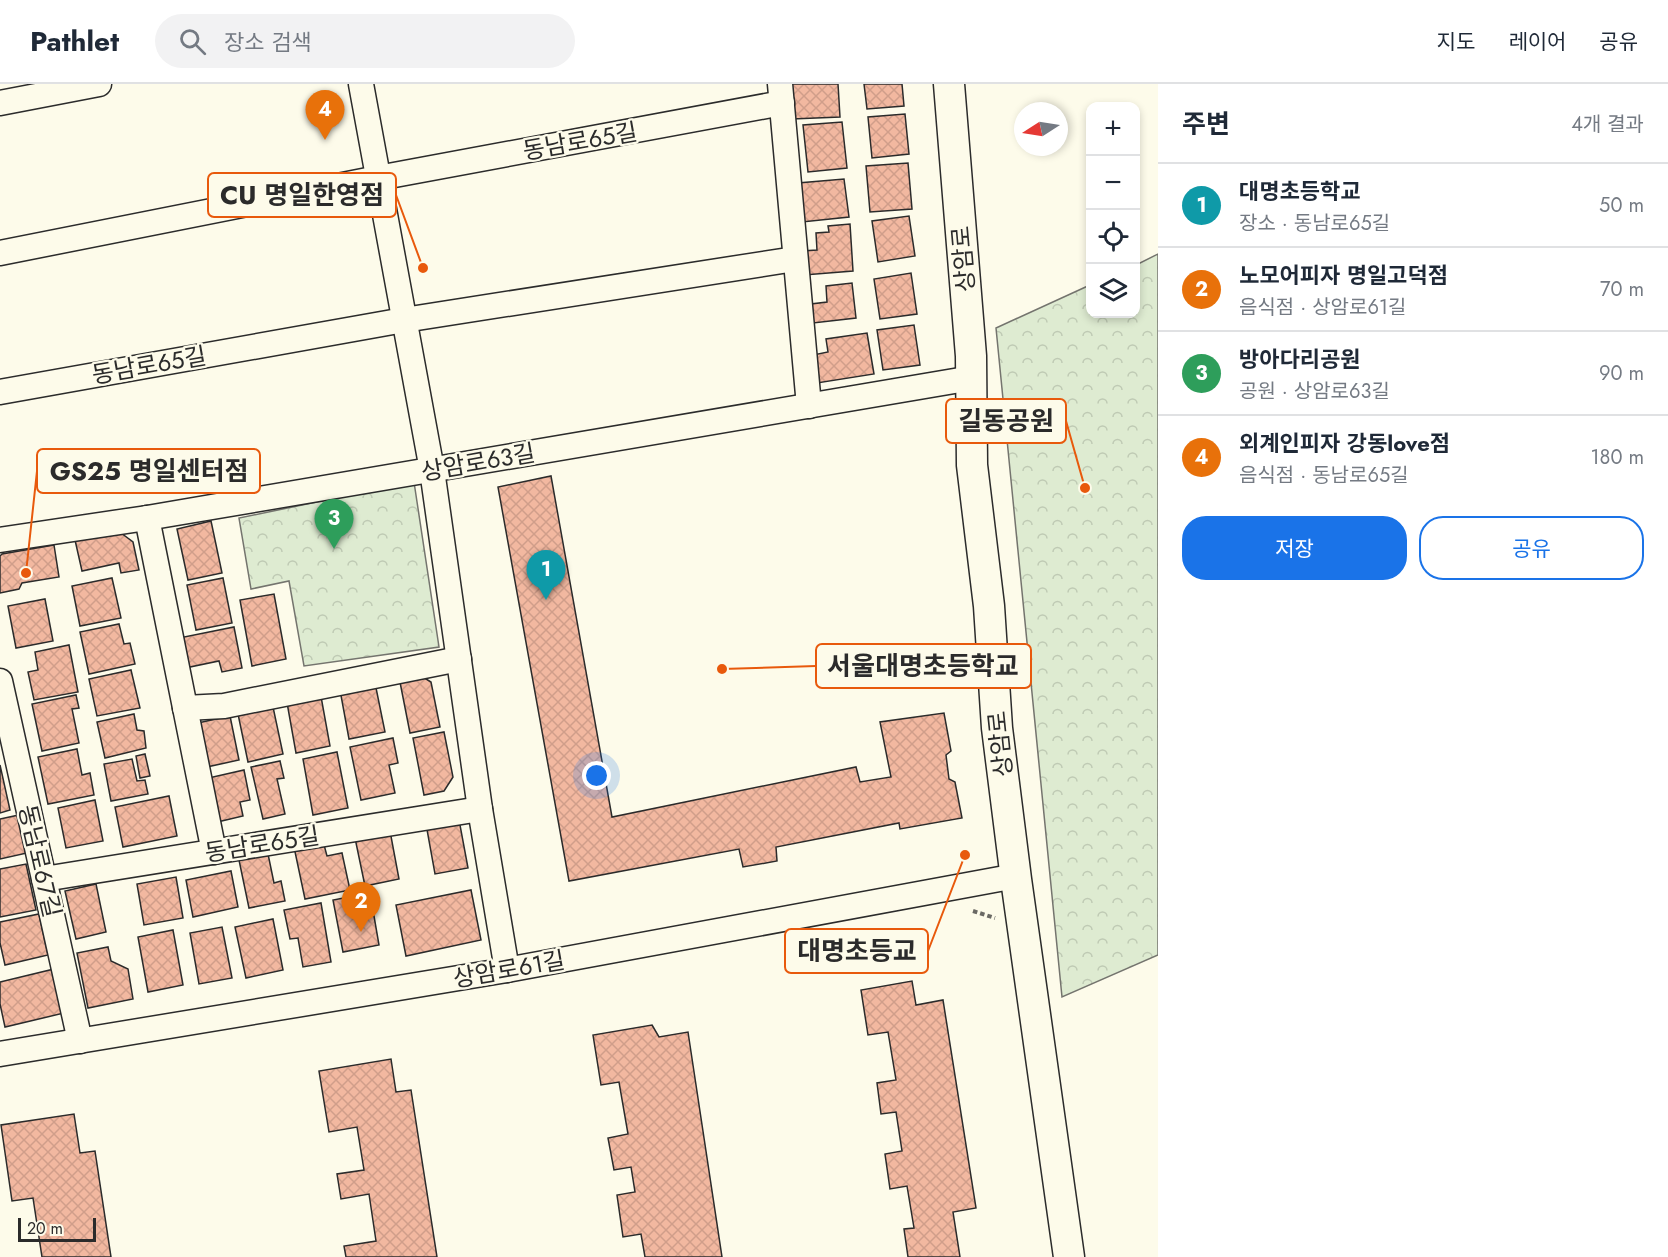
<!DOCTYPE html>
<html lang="ko">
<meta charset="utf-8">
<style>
body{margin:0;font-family:Jost,"Noto Sans KR",sans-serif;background:#f2f2f3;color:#1f2937}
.controls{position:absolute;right:18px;top:18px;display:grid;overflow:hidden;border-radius:12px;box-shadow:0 3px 9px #0003}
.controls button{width:54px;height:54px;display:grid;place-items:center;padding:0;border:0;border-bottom:2px solid #e0e1e3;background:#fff;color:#1f2937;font:30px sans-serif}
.compass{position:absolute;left:1014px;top:18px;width:54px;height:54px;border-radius:50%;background:#fff;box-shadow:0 3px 9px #0003;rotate:258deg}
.scale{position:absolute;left:18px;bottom:15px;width:78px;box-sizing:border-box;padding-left:6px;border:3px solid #2b2b2b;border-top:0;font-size:16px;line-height:21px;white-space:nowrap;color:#2b2b2b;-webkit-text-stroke:4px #fdfbea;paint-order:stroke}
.you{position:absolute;left:597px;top:692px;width:21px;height:21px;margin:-15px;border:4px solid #fff;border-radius:50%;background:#1a73e8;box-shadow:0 0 0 9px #1a73e833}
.badge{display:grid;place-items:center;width:39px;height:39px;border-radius:50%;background:#1a73e8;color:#fff;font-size:20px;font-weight:700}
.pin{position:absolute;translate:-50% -50px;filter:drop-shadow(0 2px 3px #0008)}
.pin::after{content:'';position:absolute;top:32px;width:21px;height:18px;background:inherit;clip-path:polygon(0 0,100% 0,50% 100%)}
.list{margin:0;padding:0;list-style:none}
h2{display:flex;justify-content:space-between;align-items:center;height:78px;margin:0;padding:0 24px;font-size:26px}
h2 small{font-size:20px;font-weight:400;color:#747a83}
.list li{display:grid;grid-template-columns:39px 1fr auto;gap:18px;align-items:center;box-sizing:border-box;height:84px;padding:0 24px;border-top:2px solid #e0e1e3}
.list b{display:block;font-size:22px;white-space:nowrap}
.list p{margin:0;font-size:20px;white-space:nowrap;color:#747a83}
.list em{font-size:20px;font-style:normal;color:#747a83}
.actions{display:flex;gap:12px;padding:18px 24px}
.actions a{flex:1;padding:14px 0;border:2px solid #1a73e8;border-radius:24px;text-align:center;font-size:21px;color:#1a73e8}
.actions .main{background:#1a73e8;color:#fff}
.icon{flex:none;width:33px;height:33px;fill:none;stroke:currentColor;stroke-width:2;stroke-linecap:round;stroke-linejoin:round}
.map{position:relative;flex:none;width:1158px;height:1173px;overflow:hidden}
header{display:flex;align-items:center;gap:36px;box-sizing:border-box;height:84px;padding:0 30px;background:#fff;border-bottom:2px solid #e0e1e3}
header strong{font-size:28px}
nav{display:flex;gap:33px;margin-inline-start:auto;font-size:21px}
.search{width:420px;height:54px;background:#f2f2f3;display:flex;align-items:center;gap:15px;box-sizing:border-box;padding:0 21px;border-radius:33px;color:#747a83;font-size:22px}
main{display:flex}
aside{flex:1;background:#fff}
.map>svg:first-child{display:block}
.park{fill:url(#park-crowns);stroke:#74746e;stroke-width:1.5}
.building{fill:url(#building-cross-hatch);stroke:#2b2b2b;stroke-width:1.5}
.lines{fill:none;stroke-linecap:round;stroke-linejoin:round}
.minor-casing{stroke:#2b2b2b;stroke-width:27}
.tertiary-casing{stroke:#2b2b2b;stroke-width:33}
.path{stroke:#6a6964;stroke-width:4;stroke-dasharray:4.5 3;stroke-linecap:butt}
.minor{stroke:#fdfbea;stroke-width:24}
.tertiary{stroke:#fdfbea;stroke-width:30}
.labels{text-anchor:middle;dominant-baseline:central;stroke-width:4.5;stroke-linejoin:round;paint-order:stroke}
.street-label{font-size:24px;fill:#2b2b2b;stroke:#fdfbea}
.leader{fill:none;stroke:#e8590c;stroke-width:2}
.callout-dot{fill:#e8590c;stroke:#fdfbea;stroke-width:2}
.callout{fill:#fdfbea;stroke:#e8590c;stroke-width:2}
.callout-label{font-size:26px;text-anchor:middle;font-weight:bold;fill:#2b2b2b}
</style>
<header>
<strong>Pathlet</strong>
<div class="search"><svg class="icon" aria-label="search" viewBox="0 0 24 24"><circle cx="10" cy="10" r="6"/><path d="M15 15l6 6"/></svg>장소 검색</div>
<nav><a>지도</a><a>레이어</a><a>공유</a></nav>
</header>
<main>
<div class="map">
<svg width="1158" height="1173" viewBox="0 0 1158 1173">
<defs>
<pattern id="park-crowns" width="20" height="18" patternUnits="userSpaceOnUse" patternTransform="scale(1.5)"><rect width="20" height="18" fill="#deebd1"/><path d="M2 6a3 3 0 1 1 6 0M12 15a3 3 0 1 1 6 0" fill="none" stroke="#bfcab4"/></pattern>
<pattern id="building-cross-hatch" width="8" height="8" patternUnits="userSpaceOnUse" patternTransform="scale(1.5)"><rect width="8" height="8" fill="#f2b8a0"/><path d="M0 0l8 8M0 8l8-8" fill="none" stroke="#d09e8a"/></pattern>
</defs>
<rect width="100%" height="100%" fill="#fdfbea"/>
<g class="park">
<polygon points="1158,170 1158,871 1062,913 996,244 1090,201 1090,230 1136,230 1136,181"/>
<polygon points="414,398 439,563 304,582 289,497 251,505 239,434"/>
</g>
<g class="building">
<polygon points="789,0 838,0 840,33 792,35"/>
<polygon points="864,0 902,0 904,22 867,25"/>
<polygon points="905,30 909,70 872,74 868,33"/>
<polygon points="842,38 847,84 808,88 803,41"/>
<polygon points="908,79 912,125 870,128 866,82"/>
<polygon points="844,95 849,133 802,138 798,99"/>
<polygon points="909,132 915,172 878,178 872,137"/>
<polygon points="850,140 853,187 804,191 802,167 817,166 816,149 829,148 828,142"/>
<polygon points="911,189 917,230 880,235 874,195"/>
<polygon points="852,199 856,234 813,239 811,220 827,218 826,202"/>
<polygon points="914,241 920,281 883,286 877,246"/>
<polygon points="867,249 874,290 817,299 813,271 828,268 826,255"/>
<polygon points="551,392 612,733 856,683 860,698 891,693 880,638 944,629 951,667 946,671 949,695 955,698 962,734 900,745 899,739 776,763 777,777 743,783 739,765 569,797 498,403"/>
<polygon points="211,437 222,489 188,496 177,445"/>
<polygon points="117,446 133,458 139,486 121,489 119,479 82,487 75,456"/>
<polygon points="54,461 59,493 22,499 19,505 0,509 0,472 2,470"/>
<polygon points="112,494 121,534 80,542 72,502"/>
<polygon points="223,494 232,539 196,546 187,501"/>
<polygon points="274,510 286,575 252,582 240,516"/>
<polygon points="45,515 53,557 16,564 8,522"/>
<polygon points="119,540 124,560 130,559 135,580 89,590 80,548"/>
<polygon points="234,543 242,584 222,588 219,577 185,584 179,554"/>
<polygon points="69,561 78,608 34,616 28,588 38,586 35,568"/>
<polygon points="131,586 140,624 97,632 89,595"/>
<polygon points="418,590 431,598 440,643 410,649 399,593"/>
<polygon points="375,599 385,648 349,655 340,606"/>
<polygon points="320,607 330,662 296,669 286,613"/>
<polygon points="76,611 79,624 72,625 79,659 42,667 32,620"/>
<polygon points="273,623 283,670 248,678 238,630"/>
<polygon points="134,630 137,646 144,647 146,664 105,674 97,638"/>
<polygon points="230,632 239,676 202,684 193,640"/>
<polygon points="444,648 453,693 444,707 424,711 413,654"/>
<polygon points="393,654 398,679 389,681 395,709 361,716 350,663"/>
<polygon points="77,665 82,691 90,689 94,711 48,720 38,673"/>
<polygon points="337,668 348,724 313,731 303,675"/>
<polygon points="145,670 150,692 140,694 136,672"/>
<polygon points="132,675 137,697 145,696 148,710 111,717 104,680"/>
<polygon points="280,677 284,694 277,695 285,730 263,735 251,683"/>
<polygon points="0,681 10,726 0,729"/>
<polygon points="244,686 250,716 240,718 243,732 213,739 204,695"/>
<polygon points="169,712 177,752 123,763 115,723"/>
<polygon points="95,716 103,757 66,764 58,724"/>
<polygon points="19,731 27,769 0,775 0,735"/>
<polygon points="446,736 460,741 468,784 435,790 426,740"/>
<polygon points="390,747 399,795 365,802 355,754"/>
<polygon points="323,757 327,772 342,769 350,806 305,815 294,763"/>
<polygon points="268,770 274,799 281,797 285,817 249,824 239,776"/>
<polygon points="26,780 36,826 0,833 0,785"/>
<polygon points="231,787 238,823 193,833 186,796"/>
<polygon points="176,793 183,834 144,841 137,800"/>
<polygon points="96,800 106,848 76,855 65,807"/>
<polygon points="471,806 481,856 406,872 396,821"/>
<polygon points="370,809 379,861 343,868 333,816"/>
<polygon points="321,819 331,878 303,883 298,854 290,855 284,826"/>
<polygon points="39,830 48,871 5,881 0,859 0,838"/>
<polygon points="273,835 283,886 246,894 235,843"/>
<polygon points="222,843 232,894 199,900 190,849"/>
<polygon points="173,846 183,901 148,908 138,853"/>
<polygon points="108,863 111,877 128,885 133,915 88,924 77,869"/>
<polygon points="54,885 64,929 5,943 0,920 0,898"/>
<polygon points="912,897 916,921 943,916 976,1124 953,1128 960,1173 908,1173 904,1145 914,1144 907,1102 890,1105 885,1070 902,1067 896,1028 881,1030 877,999 896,996 888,948 868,951 861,906"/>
<polygon points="652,941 659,953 688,948 722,1173 645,1173 641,1150 623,1153 617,1111 635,1108 631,1083 614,1086 608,1054 628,1050 619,998 601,1001 593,951"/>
<polygon points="391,975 396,1008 411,1006 437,1173 346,1173 344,1162 376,1157 369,1110 341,1115 337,1090 364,1086 357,1043 329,1048 319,987"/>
<polygon points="74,1030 80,1069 95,1067 111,1173 42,1173 33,1114 12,1117 1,1041"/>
</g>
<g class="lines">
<g class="minor-casing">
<g id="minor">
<polyline points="361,0 432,386 480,725 507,886"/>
<polyline points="780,0 809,322"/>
<polyline points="0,19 99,0"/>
<polyline points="0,169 378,94 782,19"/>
<polyline points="0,308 404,236 795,175"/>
<polyline points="147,434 214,768"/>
<polyline points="0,456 147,434 972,294"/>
<polyline points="0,597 80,957"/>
<polyline points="185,624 224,622 459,575"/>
<polyline points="44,795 480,725"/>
<polyline points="0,970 507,886 1016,792"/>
</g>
</g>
<g class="tertiary-casing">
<polyline id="tertiary" points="949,0 971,272 972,381 989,522 997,644 1016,795 1069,1173"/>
</g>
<polyline class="path" points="973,827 995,834"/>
<use href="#minor" class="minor"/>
<use href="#tertiary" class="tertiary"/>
</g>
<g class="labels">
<g class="street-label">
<text transform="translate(580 57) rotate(-10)">동남로65길</text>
<text transform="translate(963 175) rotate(-95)">상암로</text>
<text transform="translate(149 281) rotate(-10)">동남로65길</text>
<text transform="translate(478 378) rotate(-10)">상암로63길</text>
<text transform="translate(1000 660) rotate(-96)">상암로</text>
<text transform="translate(262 760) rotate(-9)">동남로65길</text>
<text transform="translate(40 777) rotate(77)">동남로67길</text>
<text transform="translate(509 885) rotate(-10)">상암로61길</text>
</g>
</g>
<path class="leader" d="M423 184L396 111M1085 404L1066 337M26 489L37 387M722 585L816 582M965 771L928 867"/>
<g class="callout-dot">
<circle cx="423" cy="184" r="6"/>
<circle cx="1085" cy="404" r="6"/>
<circle cx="26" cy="489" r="6"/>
<circle cx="722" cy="585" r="6"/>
<circle cx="965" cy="771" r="6"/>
</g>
<g class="callout">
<rect x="208" y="89" width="188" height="44" rx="6"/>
<rect x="946" y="315" width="120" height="44" rx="6"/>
<rect x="37" y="365" width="223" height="44" rx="6"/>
<rect x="816" y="560" width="215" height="44" rx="6"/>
<rect x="785" y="845" width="143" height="44" rx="6"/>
</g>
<g class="callout-label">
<text x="302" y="120">CU 명일한영점</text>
<text x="1006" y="346">길동공원</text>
<text x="149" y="396">GS25 명일센터점</text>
<text x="923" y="591">서울대명초등학교</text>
<text x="857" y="876">대명초등교</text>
</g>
</svg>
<div class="controls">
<button>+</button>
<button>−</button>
<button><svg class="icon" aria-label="locate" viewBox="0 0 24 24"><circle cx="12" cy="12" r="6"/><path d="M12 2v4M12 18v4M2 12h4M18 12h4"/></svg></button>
<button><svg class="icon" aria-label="layers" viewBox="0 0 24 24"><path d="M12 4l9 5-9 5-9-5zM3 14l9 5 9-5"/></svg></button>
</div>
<svg class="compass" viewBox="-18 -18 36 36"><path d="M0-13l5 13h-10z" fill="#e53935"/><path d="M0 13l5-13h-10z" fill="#747a83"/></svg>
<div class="scale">20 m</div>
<div class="you"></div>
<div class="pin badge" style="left:546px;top:516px;background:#0f9aa8">1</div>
<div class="pin badge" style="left:361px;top:848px;background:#e8710a">2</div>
<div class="pin badge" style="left:334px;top:465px;background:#2e9e5b">3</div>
<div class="pin badge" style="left:325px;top:56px;background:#e8710a">4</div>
</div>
<aside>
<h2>주변<small>4개 결과</small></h2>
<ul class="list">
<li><span class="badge" style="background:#0f9aa8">1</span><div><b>대명초등학교</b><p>장소 · 동남로65길</p></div><em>50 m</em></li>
<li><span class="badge" style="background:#e8710a">2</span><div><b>노모어피자 명일고덕점</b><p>음식점 · 상암로61길</p></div><em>70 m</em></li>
<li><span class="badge" style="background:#2e9e5b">3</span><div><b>방아다리공원</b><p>공원 · 상암로63길</p></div><em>90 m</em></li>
<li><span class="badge" style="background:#e8710a">4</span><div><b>외계인피자 강동love점</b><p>음식점 · 동남로65길</p></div><em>180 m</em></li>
</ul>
<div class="actions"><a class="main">저장</a><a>공유</a></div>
</aside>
</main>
